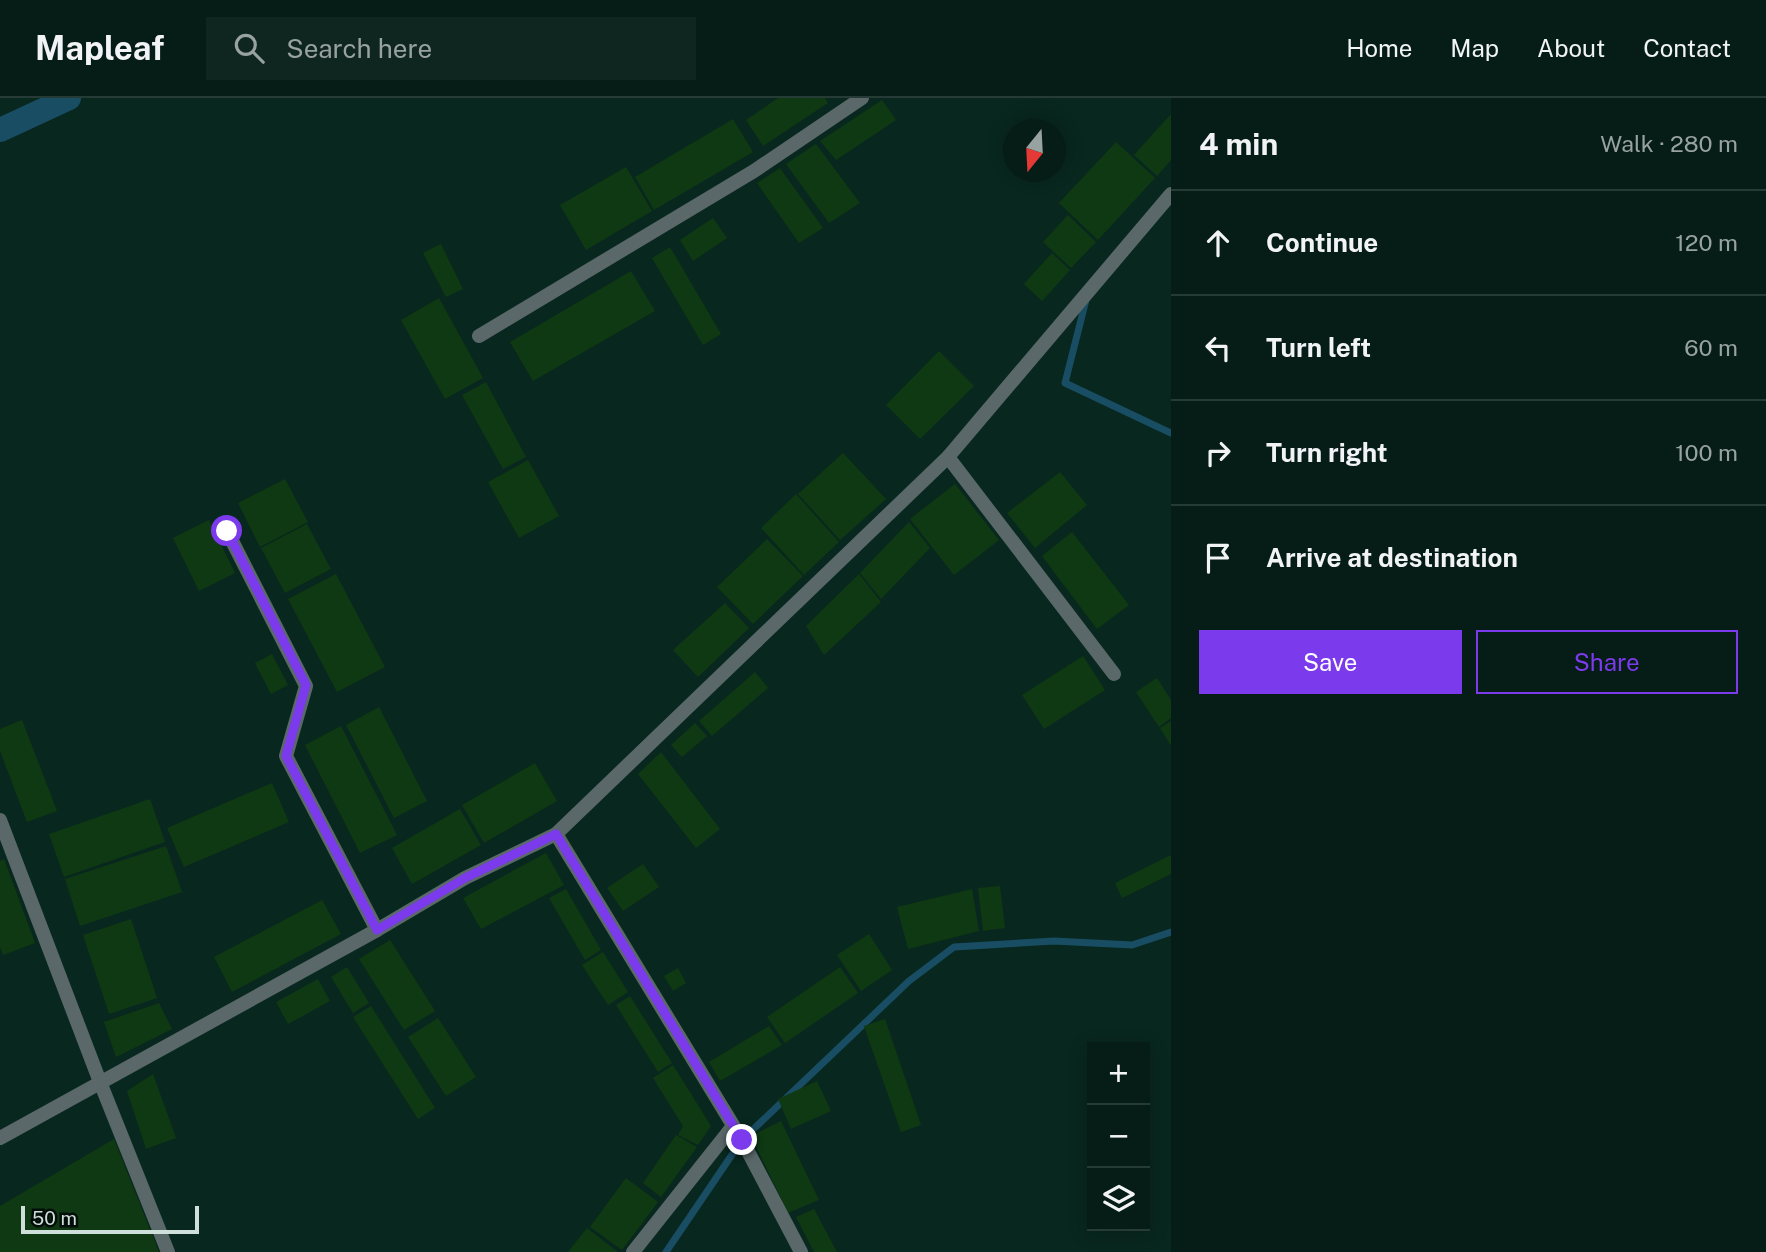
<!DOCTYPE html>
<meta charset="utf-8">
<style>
body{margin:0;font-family:"Public Sans",sans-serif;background:#0f2620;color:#f1f3f6}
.controls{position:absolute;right:21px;bottom:21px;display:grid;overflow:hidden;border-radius:0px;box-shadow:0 4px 18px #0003}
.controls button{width:63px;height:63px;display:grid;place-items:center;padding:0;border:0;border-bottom:2px solid #273b36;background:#061d17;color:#f1f3f6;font:35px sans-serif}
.compass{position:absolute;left:1003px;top:21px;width:63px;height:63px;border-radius:50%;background:#061d17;box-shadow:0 4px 18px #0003;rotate:198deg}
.scale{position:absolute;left:21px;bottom:18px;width:178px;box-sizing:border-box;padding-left:7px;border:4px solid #cfdfd9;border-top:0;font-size:19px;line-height:24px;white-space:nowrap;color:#cfdfd9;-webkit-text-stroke:5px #030d09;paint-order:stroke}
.stop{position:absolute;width:21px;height:21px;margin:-16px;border:5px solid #7c3aed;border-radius:50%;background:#fff}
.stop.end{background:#7c3aed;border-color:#fff;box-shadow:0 2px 7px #0008}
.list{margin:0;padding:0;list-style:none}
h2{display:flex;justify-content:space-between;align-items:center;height:91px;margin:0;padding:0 28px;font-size:30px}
h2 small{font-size:23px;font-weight:400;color:#98a2a1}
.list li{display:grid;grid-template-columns:46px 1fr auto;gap:21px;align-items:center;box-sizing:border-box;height:105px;padding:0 28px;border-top:2px solid #273b36}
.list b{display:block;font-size:26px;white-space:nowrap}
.list em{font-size:23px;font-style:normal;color:#98a2a1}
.actions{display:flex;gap:14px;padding:21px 28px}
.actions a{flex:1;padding:16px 0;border:2px solid #7c3aed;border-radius:0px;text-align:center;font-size:24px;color:#7c3aed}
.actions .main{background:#7c3aed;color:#fff}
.icon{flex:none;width:38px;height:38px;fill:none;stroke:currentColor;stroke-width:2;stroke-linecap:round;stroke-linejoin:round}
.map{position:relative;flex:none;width:1171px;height:1154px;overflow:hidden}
header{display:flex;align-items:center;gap:42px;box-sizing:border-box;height:98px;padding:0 35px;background:#061d17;border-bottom:2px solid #273b36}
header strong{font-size:33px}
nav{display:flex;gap:38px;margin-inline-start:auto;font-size:24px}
.search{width:490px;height:63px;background:#0f2620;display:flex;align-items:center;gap:18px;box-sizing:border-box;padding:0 24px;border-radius:0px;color:#98a2a1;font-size:26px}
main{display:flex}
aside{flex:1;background:#061d17}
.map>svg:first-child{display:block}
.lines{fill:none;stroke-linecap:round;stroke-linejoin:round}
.stream{stroke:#194d63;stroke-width:7}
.canal{stroke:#194d63;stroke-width:24}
.building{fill:#0f3912}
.minor{stroke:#5a6869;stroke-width:14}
.route{stroke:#7c3aed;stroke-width:9}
</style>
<header>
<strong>Mapleaf</strong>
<div class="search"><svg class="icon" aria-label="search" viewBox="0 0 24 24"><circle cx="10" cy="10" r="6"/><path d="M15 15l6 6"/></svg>Search here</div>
<nav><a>Home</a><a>Map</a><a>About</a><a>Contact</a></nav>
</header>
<main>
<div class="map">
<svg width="1171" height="1154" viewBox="0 0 1171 1154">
<rect width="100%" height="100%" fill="#08271f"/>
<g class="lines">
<g class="stream">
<polyline points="1086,202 1065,285 1171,335"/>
<polyline points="666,1154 742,1042 909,883 954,849 1054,843 1132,847 1171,834"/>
</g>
<polyline class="canal" points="0,32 69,0"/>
</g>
<g class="building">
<polygon points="778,0 825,0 828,5 763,48 746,22"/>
<polygon points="882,2 896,22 836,62 820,43"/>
<polygon points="1171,16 1171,62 1157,78 1134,57"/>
<polygon points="733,21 753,54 654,112 635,79"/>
<polygon points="1116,44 1155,80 1098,142 1059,105"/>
<polygon points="816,46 860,105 829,125 786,66"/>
<polygon points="626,69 652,113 586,152 560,107"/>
<polygon points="780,70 823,130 799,145 757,85"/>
<polygon points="1068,117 1096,144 1071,170 1043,144"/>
<polygon points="713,120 727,140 693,163 680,142"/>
<polygon points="441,146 463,191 446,199 423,155"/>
<polygon points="670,149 721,236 703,247 652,160"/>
<polygon points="1052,155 1070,172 1042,203 1024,186"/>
<polygon points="631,173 655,213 533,283 510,244"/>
<polygon points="439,200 483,280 445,301 401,222"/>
<polygon points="939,253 974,288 920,341 886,307"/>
<polygon points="486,284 526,359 503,371 462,297"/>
<polygon points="843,355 886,401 840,442 798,396"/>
<polygon points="528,362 559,418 519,440 488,384"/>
<polygon points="1060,374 1087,407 1035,450 1007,415"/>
<polygon points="285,381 308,424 260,449 238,405"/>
<polygon points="955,386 999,442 954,477 910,421"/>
<polygon points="796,396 839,444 804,477 761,430"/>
<polygon points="209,422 235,475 199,493 173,440"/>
<polygon points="909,424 930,450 881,501 860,475"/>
<polygon points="307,426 331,471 285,495 261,450"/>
<polygon points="1072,434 1129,507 1097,531 1042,458"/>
<polygon points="767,441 803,478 753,526 717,489"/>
<polygon points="336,476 385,569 337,594 288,501"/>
<polygon points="859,476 881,504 824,557 806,528"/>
<polygon points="725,505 749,530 698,579 673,552"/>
<polygon points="272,556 288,587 271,596 255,565"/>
<polygon points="1083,558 1105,592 1044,631 1022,597"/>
<polygon points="755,574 768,590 712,638 699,623"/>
<polygon points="1157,580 1171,602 1171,620 1159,629 1136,594"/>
<polygon points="379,609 427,703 394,720 346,627"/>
<polygon points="22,622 57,713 27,724 0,653 0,631"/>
<polygon points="1171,623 1171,648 1160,630"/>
<polygon points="695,625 707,638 682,659 671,647"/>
<polygon points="341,628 397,737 360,755 305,647"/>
<polygon points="661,654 720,731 696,750 638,676"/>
<polygon points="535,665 557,703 484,745 462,707"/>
<polygon points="272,685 289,724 184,769 167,730"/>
<polygon points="150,701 165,744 64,779 49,736"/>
<polygon points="460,711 481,747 412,786 392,750"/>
<polygon points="166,748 182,794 80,828 65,781"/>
<polygon points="546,755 564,787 481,831 463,800"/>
<polygon points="1171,757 1171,776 1122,800 1115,785"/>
<polygon points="4,761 35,845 3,857 0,849 0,763"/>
<polygon points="643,766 659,789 623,813 607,790"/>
<polygon points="1000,788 1005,830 983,833 978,790"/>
<polygon points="566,791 601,852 585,862 549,800"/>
<polygon points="972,791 979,833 908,851 897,809"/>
<polygon points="322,802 341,836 232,894 214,859"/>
<polygon points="131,821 157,900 109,916 83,837"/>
<polygon points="869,836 892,872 861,893 837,857"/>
<polygon points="390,842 435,913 404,932 359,861"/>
<polygon points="603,854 628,894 608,907 582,867"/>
<polygon points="347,869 369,905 353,915 331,879"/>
<polygon points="840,869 858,895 785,945 767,919"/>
<polygon points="678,870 686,885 673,893 664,878"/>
<polygon points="318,881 330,903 288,926 276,904"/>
<polygon points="630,898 672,965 658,974 616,907"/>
<polygon points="159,905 172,931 116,959 104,924"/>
<polygon points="371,908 435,1010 418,1021 353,919"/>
<polygon points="438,920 476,979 446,998 408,939"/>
<polygon points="885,921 921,1027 901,1034 864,928"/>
<polygon points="769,928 782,947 720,983 709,964"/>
<polygon points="673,967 711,1028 698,1047 678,1037 683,1028 653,980"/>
<polygon points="153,976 176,1040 146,1051 127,993"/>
<polygon points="817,983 831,1013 791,1031 778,1001"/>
<polygon points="781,1023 819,1102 788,1115 751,1038"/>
<polygon points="676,1037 697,1049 661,1099 643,1085"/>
<polygon points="114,1041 159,1154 0,1154 0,1108"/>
<polygon points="626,1080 658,1104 622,1152 590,1129"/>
<polygon points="814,1111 837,1154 814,1154 796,1119"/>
<polygon points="587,1130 618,1154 568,1154"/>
</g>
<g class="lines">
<g class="minor">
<polyline points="479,238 754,73 862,0"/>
<polyline points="948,359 1114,576"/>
<polyline points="227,433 306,588 286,658 377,832"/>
<polyline points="0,722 100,984 168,1154"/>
<polyline points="556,736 742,1042 801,1154"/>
<polyline points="0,1040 377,832 465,780 556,736 948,359 1171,96"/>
<polyline points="633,1154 733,1028"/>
</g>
</g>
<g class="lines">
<polyline class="route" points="227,433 306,587 286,658 377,832 465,780 556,736 742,1042"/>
</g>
</svg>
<div class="controls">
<button>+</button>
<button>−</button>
<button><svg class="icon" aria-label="layers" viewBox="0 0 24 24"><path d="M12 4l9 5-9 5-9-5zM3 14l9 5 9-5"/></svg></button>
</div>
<svg class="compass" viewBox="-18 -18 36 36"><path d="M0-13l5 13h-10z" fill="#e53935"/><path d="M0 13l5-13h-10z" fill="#98a2a1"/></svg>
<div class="scale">50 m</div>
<div class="stop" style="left:227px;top:433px"></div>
<div class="stop end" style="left:742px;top:1042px"></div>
</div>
<aside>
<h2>4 min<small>Walk · 280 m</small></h2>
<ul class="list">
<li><svg class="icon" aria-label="ahead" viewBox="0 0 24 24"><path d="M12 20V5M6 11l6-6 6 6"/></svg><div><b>Continue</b></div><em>120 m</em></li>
<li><svg class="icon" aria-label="left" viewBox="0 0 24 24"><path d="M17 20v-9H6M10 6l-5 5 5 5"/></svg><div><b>Turn left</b></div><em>60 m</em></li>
<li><svg class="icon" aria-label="right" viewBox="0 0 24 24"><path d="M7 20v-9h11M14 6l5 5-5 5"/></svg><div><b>Turn right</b></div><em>100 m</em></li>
<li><svg class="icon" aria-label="arrive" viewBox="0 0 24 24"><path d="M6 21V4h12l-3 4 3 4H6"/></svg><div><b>Arrive at destination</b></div></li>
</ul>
<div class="actions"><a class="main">Save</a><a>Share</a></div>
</aside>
</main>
